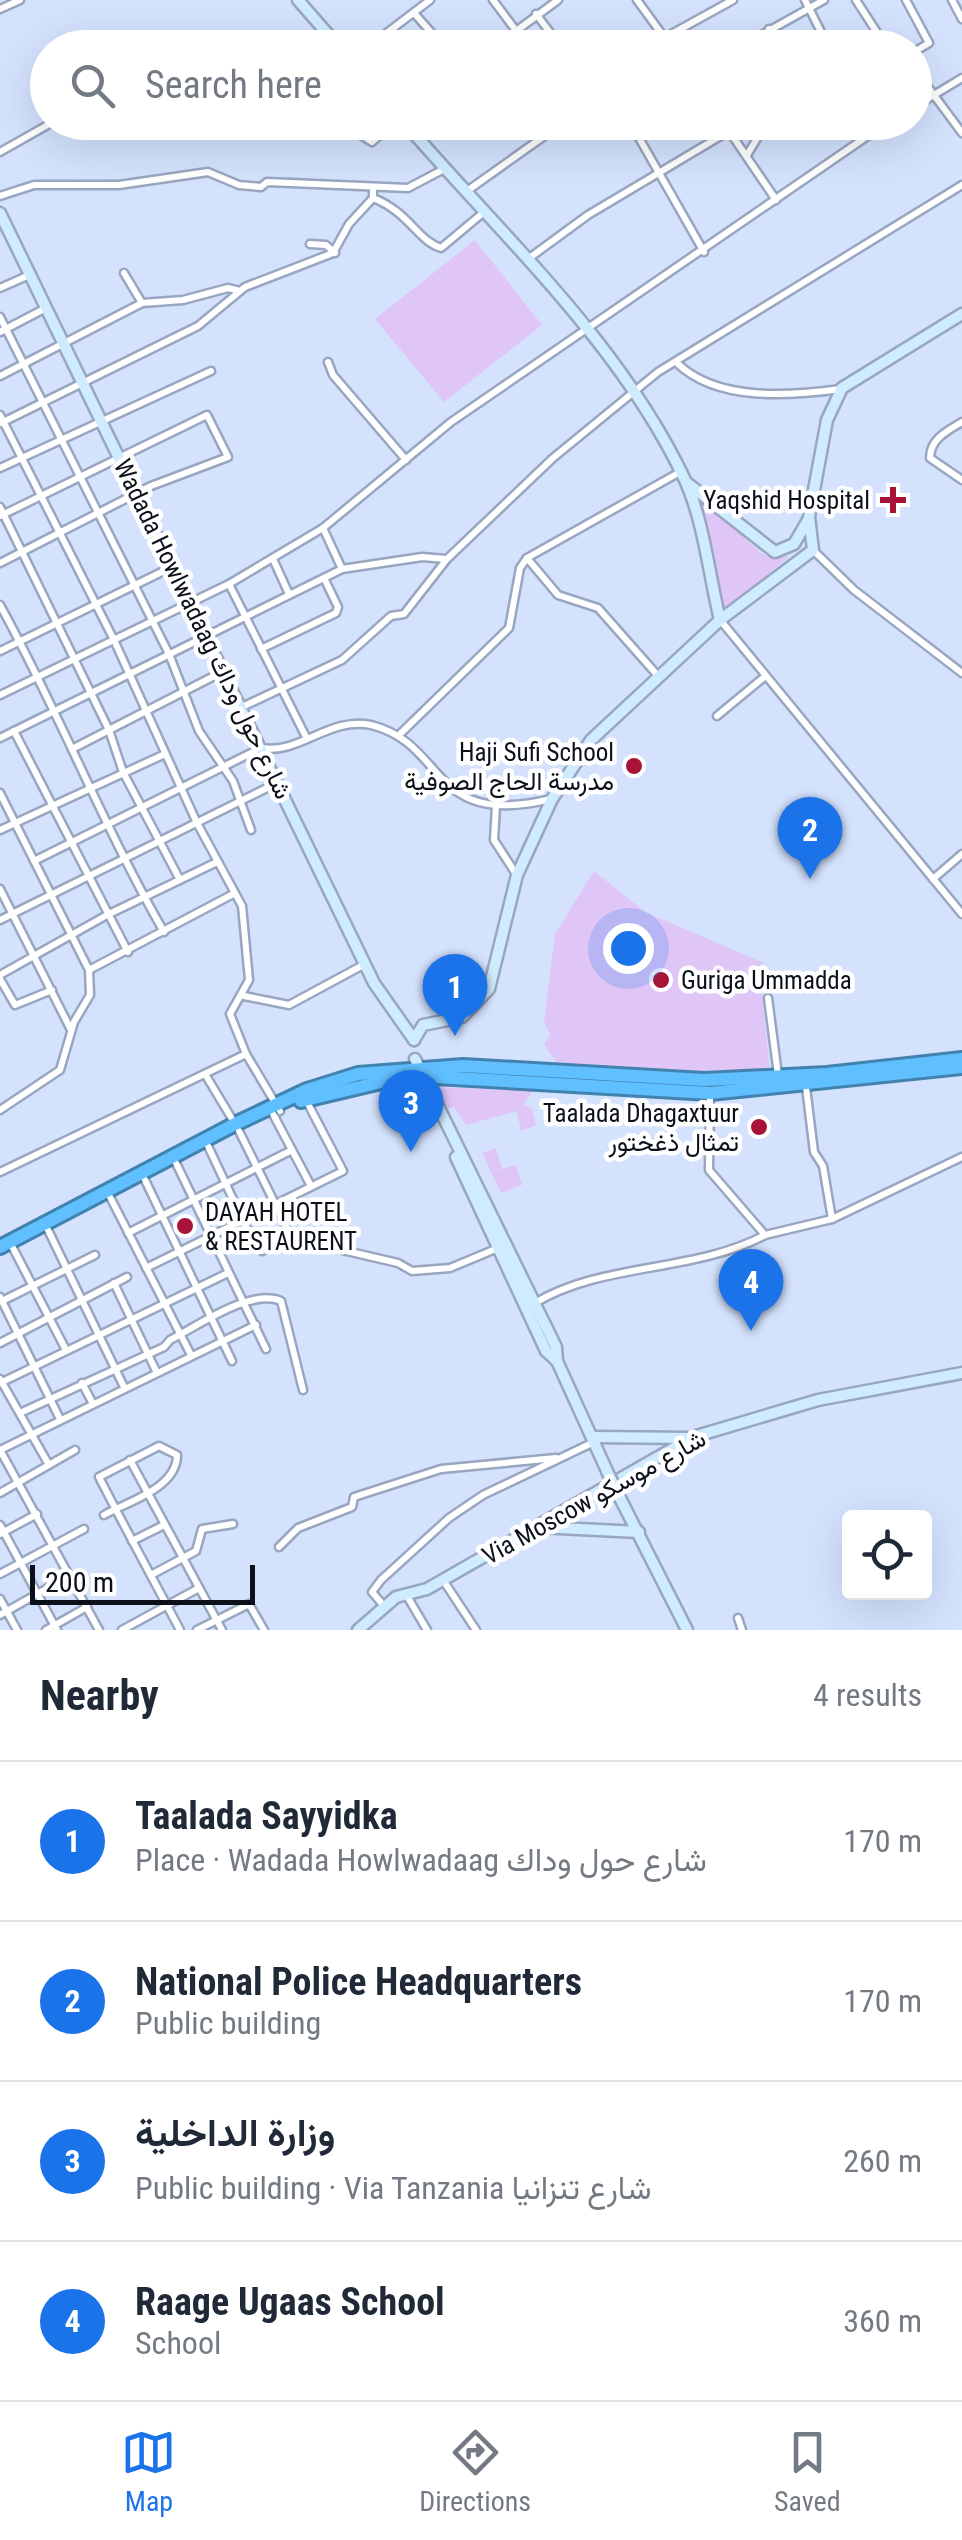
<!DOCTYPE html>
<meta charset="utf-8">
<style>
body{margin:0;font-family:"Roboto Condensed",Vazirmatn,sans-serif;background:#f2f2f3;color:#1f2937}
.controls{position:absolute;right:30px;bottom:30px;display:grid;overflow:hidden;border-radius:10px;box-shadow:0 10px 40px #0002}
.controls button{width:90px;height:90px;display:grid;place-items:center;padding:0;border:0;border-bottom:2px solid #e0e1e3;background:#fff;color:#1f2937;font:50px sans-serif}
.scale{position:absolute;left:30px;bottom:25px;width:225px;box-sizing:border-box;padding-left:10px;border:5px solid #0b1019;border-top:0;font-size:28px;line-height:35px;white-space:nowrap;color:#0b1019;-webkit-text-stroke:8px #fff;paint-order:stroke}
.you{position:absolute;left:628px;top:948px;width:35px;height:35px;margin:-25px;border:8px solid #fff;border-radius:50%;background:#1a73e8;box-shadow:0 0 0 15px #1a73e833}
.badge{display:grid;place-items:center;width:65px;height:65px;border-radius:50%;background:#1a73e8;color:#fff;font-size:32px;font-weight:700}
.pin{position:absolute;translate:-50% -82px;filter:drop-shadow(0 2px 5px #0008)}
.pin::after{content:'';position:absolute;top:52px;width:35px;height:30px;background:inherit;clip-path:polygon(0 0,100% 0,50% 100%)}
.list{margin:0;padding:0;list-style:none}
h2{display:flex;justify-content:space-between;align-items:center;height:130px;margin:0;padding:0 40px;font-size:42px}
h2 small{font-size:32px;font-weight:400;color:#747a83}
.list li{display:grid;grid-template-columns:65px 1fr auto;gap:30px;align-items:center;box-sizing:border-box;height:160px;padding:0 40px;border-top:2px solid #e0e1e3}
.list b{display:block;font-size:38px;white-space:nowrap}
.list p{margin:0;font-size:32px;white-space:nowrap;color:#747a83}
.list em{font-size:32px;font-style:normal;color:#747a83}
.icon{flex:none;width:55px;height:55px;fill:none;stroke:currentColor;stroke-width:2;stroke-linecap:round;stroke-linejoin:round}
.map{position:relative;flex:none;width:962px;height:1630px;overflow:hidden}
.search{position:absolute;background:#fff;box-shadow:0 10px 40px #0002;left:30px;right:30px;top:30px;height:110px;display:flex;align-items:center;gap:25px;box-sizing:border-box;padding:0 35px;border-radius:55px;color:#747a83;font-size:38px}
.sheet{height:770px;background:#fff}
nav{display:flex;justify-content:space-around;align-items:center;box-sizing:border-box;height:140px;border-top:2px solid #e0e1e3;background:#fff;font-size:28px;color:#747a83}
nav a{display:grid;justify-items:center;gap:5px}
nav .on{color:#1a73e8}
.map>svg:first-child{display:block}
.green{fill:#dfc6f7}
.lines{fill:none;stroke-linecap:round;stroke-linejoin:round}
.street-casing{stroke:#99a6c0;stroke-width:11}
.secondary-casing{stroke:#99a6c0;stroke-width:15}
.highway-casing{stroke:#4282ae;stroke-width:18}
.street{stroke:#fff;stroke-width:6}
.secondary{stroke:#cfecff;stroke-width:10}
.highway{stroke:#60bffe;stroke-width:12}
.secondary-bridge-casing{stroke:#99a6c0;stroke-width:15;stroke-linecap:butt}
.secondary-bridge{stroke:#cfecff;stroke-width:10}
.poi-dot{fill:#aa1338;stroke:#fff;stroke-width:4}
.labels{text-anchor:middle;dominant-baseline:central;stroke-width:9;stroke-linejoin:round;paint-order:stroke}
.poi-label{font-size:25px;fill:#0b1019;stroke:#fff;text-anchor:end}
.street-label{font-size:25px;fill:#0b1019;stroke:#fff}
</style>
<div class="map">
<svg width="962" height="1630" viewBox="0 0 962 1630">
<rect width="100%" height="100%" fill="#d4e2fe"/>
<g class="green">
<polygon points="475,240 542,325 444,402 375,319"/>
<polygon points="697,493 761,553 771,558 790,556 724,611"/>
<polygon points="594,871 645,912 764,963 759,967 770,1071 679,1073 560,1067 544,1045 550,1035 544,1021 555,934"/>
<polygon points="436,1087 533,1091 523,1105 532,1108 536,1125 521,1131 517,1111 466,1125 454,1107 447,1109"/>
<polygon points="496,1148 502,1168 499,1170 516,1165 522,1185 501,1193 482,1153"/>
</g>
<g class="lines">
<g class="street-casing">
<g id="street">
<polyline points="493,0 514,28"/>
<polyline points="637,0 672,48"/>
<polyline points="805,0 829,48"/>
<polyline points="856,0 887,48"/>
<polyline points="906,0 929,43 914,52"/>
<polyline points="952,0 962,19"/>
<polyline points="0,9 20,0"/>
<polyline points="414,13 437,39"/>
<polyline points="536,14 562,48"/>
<polyline points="769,29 778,48"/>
<polyline points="666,37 733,0"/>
<polyline points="325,48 333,40"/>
<polyline points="367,48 430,0"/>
<polyline points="493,48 558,0"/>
<polyline points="738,48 824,0"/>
<polyline points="914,83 925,83 962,133"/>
<polyline points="914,107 962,78"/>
<polyline points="340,122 372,142 394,122"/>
<polyline points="630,122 704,252"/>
<polyline points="723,122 776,200"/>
<polyline points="0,152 53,122"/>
<polyline points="747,155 767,122"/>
<path d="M373 188V198C409 212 418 241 441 248L484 212"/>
<polyline points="467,191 564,122"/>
<polyline points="0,196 34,185 119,185 208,172 239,185 261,187 267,182 408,188 444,169"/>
<polyline points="310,244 326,245 335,253"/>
<polyline points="528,259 588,215 729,131"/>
<polyline points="124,273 142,303"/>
<polyline points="0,288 27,276"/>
<polyline points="0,317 169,654 199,731 233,781 251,830"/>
<polyline points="0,332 46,308"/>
<polyline points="328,362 333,375 406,460"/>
<path d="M677 363C717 402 790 396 841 389"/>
<polyline points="0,376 142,303 183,300 228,288 240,291"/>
<polyline points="0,415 114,640 197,823 242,906 249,980 230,1014 246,1054 280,1111"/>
<path d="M962 422C947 431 930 439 930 458L962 480"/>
<polyline points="1,423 198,326 245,287 333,253 349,224 373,198"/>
<polyline points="0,468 211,371"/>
<polyline points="0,507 109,730 123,772 180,880"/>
<polyline points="0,516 207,415 228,457 151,486 0,563"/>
<polyline points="323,528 342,569"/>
<polyline points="813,550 854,590 962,673"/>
<polyline points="527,558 558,595 598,608 659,677"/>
<polyline points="273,559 289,594"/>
<polyline points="229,584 306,737"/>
<path d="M0 605C59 712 103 826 164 932"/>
<polyline points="721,621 962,914"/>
<polyline points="261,649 336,613 338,607 324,578"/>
<polyline points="0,651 172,567"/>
<polyline points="0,695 229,584 323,528 451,422 888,122"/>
<polyline points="242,707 342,660 391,616 404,614 447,559 553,458 658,372 962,185"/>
<polyline points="717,716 763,678"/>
<polyline points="14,731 128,952"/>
<polyline points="398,736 509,628 520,568 527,558 680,472"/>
<polyline points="0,738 342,569 422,557 446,559"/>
<polyline points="72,749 222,672"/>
<polyline points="0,793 89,970 90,995 74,1022 60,1070 0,1110"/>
<polyline points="496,806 494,840 516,874"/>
<polyline points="0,830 165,754"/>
<path d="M34 861 261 748C299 755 330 716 371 725 448 744 428 829 551 799"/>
<polyline points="933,879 962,854"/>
<polyline points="0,889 71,1030"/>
<polyline points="0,920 277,783"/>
<polyline points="89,970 235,893"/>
<polyline points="0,975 107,915 217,862"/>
<polyline points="0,979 15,1005 52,990"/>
<polyline points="244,996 289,1005 365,964"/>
<polyline points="768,998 778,1075"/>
<polyline points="205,1074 235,1124"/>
<polyline points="806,1087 814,1152 823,1166 832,1219"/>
<polyline points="710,1095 709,1170 765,1235 832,1219 962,1157"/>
<polyline points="273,1114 311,1186"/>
<polyline points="239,1131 292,1238 308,1245 335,1242 342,1250 398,1263 412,1271 450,1268 498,1248"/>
<polyline points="208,1146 254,1244 262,1251 292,1238"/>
<polyline points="176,1163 266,1349"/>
<polyline points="0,1172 246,1054"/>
<polyline points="145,1180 232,1361"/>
<polyline points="108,1193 191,1355"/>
<polyline points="48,1230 124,1387"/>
<polyline points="128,1233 292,1150"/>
<polyline points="13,1248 66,1350"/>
<polyline points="146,1268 343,1171 306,1100"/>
<polyline points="114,1283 157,1373"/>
<polyline points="0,1297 59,1417"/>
<polyline points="2,1301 95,1255"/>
<path d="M535 1303C603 1262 694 1273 765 1235"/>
<polyline points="0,1343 127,1277"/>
<polyline points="0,1379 49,1465"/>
<polyline points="0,1383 228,1273"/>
<polyline points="82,1383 92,1402"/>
<path d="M20 1413 164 1347 170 1340C198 1326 250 1288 281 1301L303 1390"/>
<polyline points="130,1460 222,1630"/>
<polyline points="0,1493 75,1450"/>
<path d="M104 1515C129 1501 177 1488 177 1455L159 1446 99 1477C125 1528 153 1579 180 1630"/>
<polyline points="0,1525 57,1630"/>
<polyline points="0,1534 37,1514"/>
<polyline points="132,1541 162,1526"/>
<polyline points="279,1547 298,1528 352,1507 354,1497 441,1469 556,1458"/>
<polyline points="0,1574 84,1529"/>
<polyline points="151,1575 196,1551 202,1529 233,1524"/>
<polyline points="443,1580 476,1630"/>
<polyline points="407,1596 427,1630"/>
<polyline points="0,1599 17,1630"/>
<polyline points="384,1606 372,1592 381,1580 449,1518 483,1495 594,1442"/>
<polyline points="0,1615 69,1576"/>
<polyline points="738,1618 742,1630"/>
<polyline points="46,1630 87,1607"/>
<polyline points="99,1630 0,1450 256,1325"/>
<polyline points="122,1630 199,1588"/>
<polyline points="197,1630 249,1604 264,1630"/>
</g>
</g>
<g class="secondary-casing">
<g id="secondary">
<polyline points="298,0 340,48"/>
<path d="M404 122C502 236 620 342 685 480 704 522 709 575 720 620"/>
<polyline points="0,213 374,983 414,1040"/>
<polyline points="687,483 775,552 794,544 808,520"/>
<polyline points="414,1040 423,1025 462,1017 489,989 517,875 552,799 591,740 720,620 813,550 809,517 827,420 842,388 962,314"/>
<polyline points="415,1059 556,1347 557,1361 607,1471"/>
<polyline points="456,1157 546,1351 557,1361"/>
<polyline points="592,1437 691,1438"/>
<polyline points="618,1494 687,1630"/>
<polyline points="539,1527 639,1532"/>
<polyline points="358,1630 396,1597 427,1589 693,1437 818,1400 962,1373"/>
</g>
</g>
<g class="highway-casing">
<g id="highway">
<polyline points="418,1076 710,1093 962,1067"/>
<polyline points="301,1101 398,1078"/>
<polyline points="0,1247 235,1124 307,1090 358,1074 463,1066 704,1080 827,1074 962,1059"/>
</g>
</g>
<use href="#street" class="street"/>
<use href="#secondary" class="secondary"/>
<use href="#highway" class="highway"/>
<g class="secondary-bridge-casing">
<polyline id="secondary-bridge" points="607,1471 618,1494"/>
</g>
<use href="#secondary-bridge" class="secondary-bridge"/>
</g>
<g class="poi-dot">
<path d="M888 485h10v10h10v10h-10v10h-10v-10h-10v-10h10z"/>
<circle cx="634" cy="766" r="10"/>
<circle cx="661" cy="980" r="10"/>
<circle cx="759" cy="1127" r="10"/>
<circle cx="185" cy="1226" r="10"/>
</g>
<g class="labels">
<g class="poi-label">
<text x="870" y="500">Yaqshid Hospital</text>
<text x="614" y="752">Haji Sufi School<tspan x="614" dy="29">مدرسة الحاج الصوفية</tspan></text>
<text x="681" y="980" text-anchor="start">Guriga Ummadda</text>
<text x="739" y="1113">Taalada Dhagaxtuur<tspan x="739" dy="29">تمثال ذغختور</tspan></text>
<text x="205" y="1212" text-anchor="start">DAYAH HOTEL<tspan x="205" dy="29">&amp; RESTAURENT</tspan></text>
</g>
<g class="street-label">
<text transform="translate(203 629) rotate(64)">Wadada Howlwadaag شارع حول وداك</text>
<text transform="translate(594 1497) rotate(-29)">Via Moscow شارع موسكو</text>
</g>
</g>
</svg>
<div class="controls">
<button><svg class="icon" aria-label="locate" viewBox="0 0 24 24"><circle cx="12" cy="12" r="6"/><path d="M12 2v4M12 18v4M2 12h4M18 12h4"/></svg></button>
</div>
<div class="scale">200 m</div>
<div class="you"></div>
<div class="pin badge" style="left:455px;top:1036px">1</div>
<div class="pin badge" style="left:810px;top:879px">2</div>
<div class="pin badge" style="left:411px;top:1152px">3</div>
<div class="pin badge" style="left:751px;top:1331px">4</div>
<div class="search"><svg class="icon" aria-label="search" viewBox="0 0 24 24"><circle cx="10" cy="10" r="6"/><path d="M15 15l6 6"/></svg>Search here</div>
</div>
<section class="sheet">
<h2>Nearby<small>4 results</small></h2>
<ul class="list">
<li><span class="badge">1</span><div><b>Taalada Sayyidka</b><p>Place · Wadada Howlwadaag شارع حول وداك</p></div><em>170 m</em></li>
<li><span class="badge">2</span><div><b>National Police Headquarters</b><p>Public building</p></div><em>170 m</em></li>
<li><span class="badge">3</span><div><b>وزارة الداخلية</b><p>Public building · Via Tanzania شارع تنزانيا</p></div><em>260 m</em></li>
<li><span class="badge">4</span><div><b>Raage Ugaas School</b><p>School</p></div><em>360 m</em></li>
</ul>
</section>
<nav>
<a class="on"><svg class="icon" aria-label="map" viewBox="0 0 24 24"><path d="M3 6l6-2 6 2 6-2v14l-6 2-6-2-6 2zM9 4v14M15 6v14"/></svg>Map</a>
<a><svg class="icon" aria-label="directions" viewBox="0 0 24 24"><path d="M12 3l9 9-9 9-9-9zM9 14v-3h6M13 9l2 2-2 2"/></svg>Directions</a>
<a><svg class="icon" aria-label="saved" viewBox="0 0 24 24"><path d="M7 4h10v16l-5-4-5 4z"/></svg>Saved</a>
</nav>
